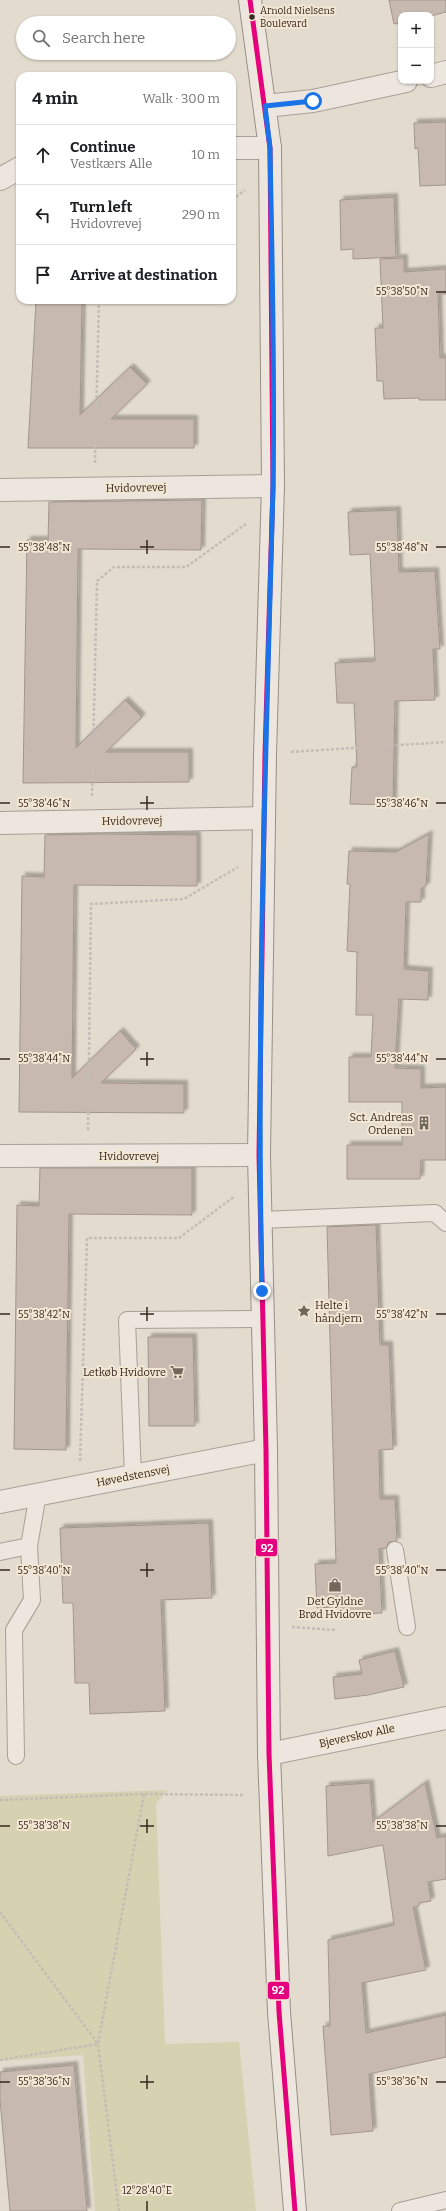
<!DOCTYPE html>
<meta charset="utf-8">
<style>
body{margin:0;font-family:Bitter,serif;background:#f2f2f2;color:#202124}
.controls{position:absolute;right:12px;top:12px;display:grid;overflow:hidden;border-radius:8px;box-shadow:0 1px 3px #0004}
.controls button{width:36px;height:36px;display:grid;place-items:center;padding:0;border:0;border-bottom:1px solid #e0e0e0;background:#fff;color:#202124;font:20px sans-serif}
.stop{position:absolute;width:12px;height:12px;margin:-9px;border:3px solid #1a73e8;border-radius:50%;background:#fff}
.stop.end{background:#1a73e8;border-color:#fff;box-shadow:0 1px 4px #0008}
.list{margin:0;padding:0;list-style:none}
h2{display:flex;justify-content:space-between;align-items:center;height:52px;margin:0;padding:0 16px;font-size:17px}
h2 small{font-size:13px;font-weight:400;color:#757577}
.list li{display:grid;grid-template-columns:26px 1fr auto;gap:12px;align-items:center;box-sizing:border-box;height:60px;padding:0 16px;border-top:1px solid #e0e0e0}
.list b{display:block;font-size:15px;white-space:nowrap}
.list p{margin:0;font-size:13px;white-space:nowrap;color:#757577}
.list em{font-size:13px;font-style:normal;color:#757577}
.icon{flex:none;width:22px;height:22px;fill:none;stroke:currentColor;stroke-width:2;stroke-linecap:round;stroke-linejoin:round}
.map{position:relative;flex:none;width:446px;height:2211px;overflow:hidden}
.search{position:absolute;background:#fff;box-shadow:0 1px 3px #0004;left:16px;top:16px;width:220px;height:44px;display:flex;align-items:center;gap:10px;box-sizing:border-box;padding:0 14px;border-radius:22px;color:#757577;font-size:15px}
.panel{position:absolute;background:#fff;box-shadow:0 1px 3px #0004;left:16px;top:72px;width:220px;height:232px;border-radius:12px}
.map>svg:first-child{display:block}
.green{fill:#d5d1b1}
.building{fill:#c7b9af;stroke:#a3968d;filter:url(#shadow)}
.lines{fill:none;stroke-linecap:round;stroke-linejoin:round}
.lane-casing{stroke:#a8a097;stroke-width:18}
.street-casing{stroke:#a8a097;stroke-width:24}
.secondary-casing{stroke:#989086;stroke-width:24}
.path{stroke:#c4bdb6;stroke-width:2.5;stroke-dasharray:3 2;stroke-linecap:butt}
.lane{stroke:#ece6df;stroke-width:16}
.street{stroke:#ece6df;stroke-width:22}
.secondary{stroke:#ece6df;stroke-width:22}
.bus-1-casing{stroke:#f3e7d4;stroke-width:8}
.bus-1{stroke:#e5007d;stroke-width:5}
.route{stroke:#1a73e8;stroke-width:5}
.ticks{fill:none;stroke:#37281f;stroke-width:1.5}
.bus-dot{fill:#37281f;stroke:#f3e7d4;stroke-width:1.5}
.labels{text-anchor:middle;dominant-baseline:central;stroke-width:4;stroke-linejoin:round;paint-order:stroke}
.bus-label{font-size:10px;fill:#37281f;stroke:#f3e7d4;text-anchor:start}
.street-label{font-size:11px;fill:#37281f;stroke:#f3e7d4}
.poi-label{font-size:11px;fill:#37281f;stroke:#f3e7d4;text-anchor:end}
.ticks-label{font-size:10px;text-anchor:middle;fill:#37281f;stroke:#f3e7d4;stroke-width:4;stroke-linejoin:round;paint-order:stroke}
.line-badge{stroke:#f3e7d4;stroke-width:1.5}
.badge-label{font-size:11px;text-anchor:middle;font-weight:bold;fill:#fff}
</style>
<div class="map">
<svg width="446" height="2211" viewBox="0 0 446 2211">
<defs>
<filter id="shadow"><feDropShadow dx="3.5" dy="-3.5" stdDeviation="1" flood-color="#0004"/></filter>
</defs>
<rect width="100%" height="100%" fill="#e3dbce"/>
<polygon class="green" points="168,1790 156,1803 165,2044 239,2042 256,2211 95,2211 83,2055 0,2061 0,1796"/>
<g class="building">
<polygon points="389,0 446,0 446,12 431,16 401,15 401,23 394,24"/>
<polygon points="446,122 446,185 420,186 418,148 415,149 414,123"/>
<polygon points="394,197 396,257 353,259 353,249 341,250 340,200"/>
<polygon points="404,258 404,272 446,269 446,294 438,294 440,358 446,358 446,400 419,400 419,398 384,399 383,381 377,381 375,328 383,328 380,259"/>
<polygon points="36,300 82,300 80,415 130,367 147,384 111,419 194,419 194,448 28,448"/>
<polygon points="202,500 201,550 78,549 76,748 125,700 142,717 106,752 189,752 189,782 23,783 27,540 48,540 49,502"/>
<polygon points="397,510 399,572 435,571 440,649 433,649 435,700 395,701 393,805 350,804 352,767 357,767 354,703 337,703 335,663 375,661 370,554 350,555 348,512"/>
<polygon points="99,834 197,835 197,886 74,885 72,1078 120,1031 136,1049 101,1083 184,1084 184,1113 19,1112 22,876 44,877 45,835"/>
<polygon points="429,834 426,886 421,889 421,902 406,902 404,969 429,971 428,1000 399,999 395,1068 421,1069 421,1088 446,1087 446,1160 421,1160 420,1179 347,1179 347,1145 402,1145 402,1102 349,1102 349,1057 371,1057 373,1015 356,1015 357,952 347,951 350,884 347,884 349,851 396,852"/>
<polygon points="40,1168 192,1168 192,1215 69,1214 66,1450 14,1449 17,1205 39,1206"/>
<polygon points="376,1225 380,1345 389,1345 393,1449 379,1450 380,1499 395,1499 397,1541 389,1542 386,1548 379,1549 382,1613 333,1615 333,1607 317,1608 315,1564 336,1563 327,1227"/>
<polygon points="148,1337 193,1337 195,1426 149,1426"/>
<polygon points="209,1523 212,1598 161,1600 165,1711 90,1714 89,1683 75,1683 73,1603 63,1603 60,1528"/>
<polygon points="395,1651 404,1687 368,1695 335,1699 333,1677 362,1674 359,1660"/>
<polygon points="370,1783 373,1822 425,1783 437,1838 446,1836 446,1879 428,1882 431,1901 419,1903 419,1906 413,1907 426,1970 362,1983 366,2033 446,2015 446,2057 369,2074 373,2131 331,2135 323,2026 330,2026 328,1940 394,1925 383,1845 328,1856 326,1786"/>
<polygon points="74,2065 87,2211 10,2211 0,2100 0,2072"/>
</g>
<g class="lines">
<g class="lane-casing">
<g id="lane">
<polyline points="260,1220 435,1213 446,1223"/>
<polyline points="133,1476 127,1320 263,1319"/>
<polyline points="395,1550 407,1627"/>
<polyline points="0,1552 29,1546"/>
<polyline points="16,1756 14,1630 32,1600 29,1546 38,1494"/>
<polyline points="400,2211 446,2200"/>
</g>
</g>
<g class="street-casing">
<g id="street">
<polyline points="431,76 446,72"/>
<polyline points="265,106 313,101 406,81"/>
<polyline points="232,148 270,148"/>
<polyline points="0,179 20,168"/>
<polyline points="0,490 273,486"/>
<polyline points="0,823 264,818"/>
<polyline points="0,1156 259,1155"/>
<polyline points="0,1502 266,1450"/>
<polyline points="269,1754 446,1718"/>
</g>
</g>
<g class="secondary-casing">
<polyline id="secondary" points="250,0 270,148 273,486 265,754 259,1155 266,1450 269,1754 279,2012 295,2211"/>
</g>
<g class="path">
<polyline points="232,200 245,190"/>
<polyline points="95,463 99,300"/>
<polyline points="291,752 446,742"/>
<polyline points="92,796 97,581 114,567 186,567 246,524"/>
<polyline points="88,1130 91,904 184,899 238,867"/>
<polyline points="80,1461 87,1238 179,1238 235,1196"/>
<polyline points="292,1627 335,1630"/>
<polyline points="0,1800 144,1794 245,1795"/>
<polyline points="0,1912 98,2044 119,2211"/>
<polyline points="0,2060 98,2044 144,1794"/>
</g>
<use href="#lane" class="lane"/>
<use href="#street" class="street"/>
<use href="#secondary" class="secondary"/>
<g class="bus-1-casing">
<polyline id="bus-1" points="250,0 270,148 273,486 265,754 259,1155 266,1450 269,1754 279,2012 295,2211"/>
</g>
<use href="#bus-1" class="bus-1"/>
</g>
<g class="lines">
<path class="route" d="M262 1291C256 1023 266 755 273 487 275 374 272 261 270 148L265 106 313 101"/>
</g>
<path class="ticks" d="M436 292H446M147 540V554M0 547H10M140 547H154M436 547H446M147 796V810M0 803H10M140 803H154M436 803H446M147 1052V1066M0 1059H10M140 1059H154M436 1059H446M147 1307V1321M0 1314H10M140 1314H154M436 1314H446M147 1563V1577M0 1570H10M140 1570H154M436 1570H446M147 1819V1833M0 1826H10M140 1826H154M436 1826H446M147 2075V2089M0 2082H10M140 2082H154M436 2082H446M147 2201V2211"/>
<defs>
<g id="building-bare" transform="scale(1.08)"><path d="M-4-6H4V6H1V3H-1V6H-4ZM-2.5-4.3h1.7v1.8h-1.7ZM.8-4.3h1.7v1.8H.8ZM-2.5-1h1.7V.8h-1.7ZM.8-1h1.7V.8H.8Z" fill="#73675c" stroke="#f3e7d4" stroke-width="2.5" paint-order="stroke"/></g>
<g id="sight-bare" transform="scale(1.08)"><path d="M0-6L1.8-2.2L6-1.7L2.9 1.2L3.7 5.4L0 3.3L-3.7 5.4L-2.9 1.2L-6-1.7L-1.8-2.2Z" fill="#73675c" stroke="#f3e7d4" stroke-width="2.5" paint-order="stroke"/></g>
<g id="supermarket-bare" transform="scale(1.08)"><path d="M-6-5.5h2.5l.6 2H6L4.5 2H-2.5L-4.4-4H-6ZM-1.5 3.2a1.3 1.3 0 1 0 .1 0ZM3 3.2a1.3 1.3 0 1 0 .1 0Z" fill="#73675c" stroke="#f3e7d4" stroke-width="2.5" paint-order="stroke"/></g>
<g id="shop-bare" transform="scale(1.08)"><path d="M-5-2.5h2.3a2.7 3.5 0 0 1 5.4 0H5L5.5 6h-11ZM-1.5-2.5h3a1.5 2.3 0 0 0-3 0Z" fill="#73675c" stroke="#f3e7d4" stroke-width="2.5" paint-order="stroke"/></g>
</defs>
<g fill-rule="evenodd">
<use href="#building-bare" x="424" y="1123"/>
<use href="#sight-bare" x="304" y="1311"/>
<use href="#supermarket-bare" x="177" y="1372"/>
<use href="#shop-bare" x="335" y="1585"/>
</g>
<circle class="bus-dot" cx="252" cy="17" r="3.5"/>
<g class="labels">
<g class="bus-label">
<text x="260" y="11">Arnold Nielsens<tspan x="260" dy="13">Boulevard</tspan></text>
</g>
<g class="street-label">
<text transform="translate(136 488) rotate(-1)">Hvidovrevej</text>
<text transform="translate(132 821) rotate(-1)">Hvidovrevej</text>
<text x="129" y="1156">Hvidovrevej</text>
<text transform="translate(133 1476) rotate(-11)">Høvedstensvej</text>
<text transform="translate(357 1736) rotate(-12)">Bjeverskov Alle</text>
</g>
<g class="poi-label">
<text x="413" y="1117">Sct. Andreas<tspan x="413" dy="13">Ordenen</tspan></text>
<text x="315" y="1305" text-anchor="start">Helte i<tspan x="315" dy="13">håndjern</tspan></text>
<text x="166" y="1372">Letkøb Hvidovre</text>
<text x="335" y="1601" text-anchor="middle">Det Gyldne<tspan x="335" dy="13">Brød Hvidovre</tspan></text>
</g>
</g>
<g class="ticks-label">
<text x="402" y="295">55°38'50"N</text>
<text x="44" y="551">55°38'48"N</text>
<text x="402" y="551">55°38'48"N</text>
<text x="44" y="807">55°38'46"N</text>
<text x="402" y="807">55°38'46"N</text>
<text x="44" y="1062">55°38'44"N</text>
<text x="402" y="1062">55°38'44"N</text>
<text x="44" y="1318">55°38'42"N</text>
<text x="402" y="1318">55°38'42"N</text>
<text x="44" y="1574">55°38'40"N</text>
<text x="402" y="1574">55°38'40"N</text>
<text x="44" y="1829">55°38'38"N</text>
<text x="402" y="1829">55°38'38"N</text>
<text x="44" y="2085">55°38'36"N</text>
<text x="402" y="2085">55°38'36"N</text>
<text x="147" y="2194">12°28'40"E</text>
</g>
<g class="line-badge">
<rect x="255" y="1538" width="23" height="19" rx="4" fill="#e5007d"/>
<rect x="267" y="1981" width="23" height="19" rx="4" fill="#e5007d"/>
</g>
<g class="badge-label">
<text x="267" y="1552">92</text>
<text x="278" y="1994">92</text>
</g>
</svg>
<div class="controls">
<button>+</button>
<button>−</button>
</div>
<div class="stop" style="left:313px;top:101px"></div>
<div class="stop end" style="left:262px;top:1291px"></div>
<div class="search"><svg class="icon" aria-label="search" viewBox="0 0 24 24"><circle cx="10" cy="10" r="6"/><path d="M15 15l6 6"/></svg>Search here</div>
<section class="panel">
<h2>4 min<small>Walk · 300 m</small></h2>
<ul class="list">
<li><svg class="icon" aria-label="ahead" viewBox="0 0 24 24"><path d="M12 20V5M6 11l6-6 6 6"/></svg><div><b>Continue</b><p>Vestkærs Alle</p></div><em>10 m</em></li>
<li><svg class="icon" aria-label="left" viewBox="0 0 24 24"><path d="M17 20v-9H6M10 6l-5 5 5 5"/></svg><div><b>Turn left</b><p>Hvidovrevej</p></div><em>290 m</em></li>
<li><svg class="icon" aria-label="arrive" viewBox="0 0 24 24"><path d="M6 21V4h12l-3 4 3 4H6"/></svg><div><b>Arrive at destination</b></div></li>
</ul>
</section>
</div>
